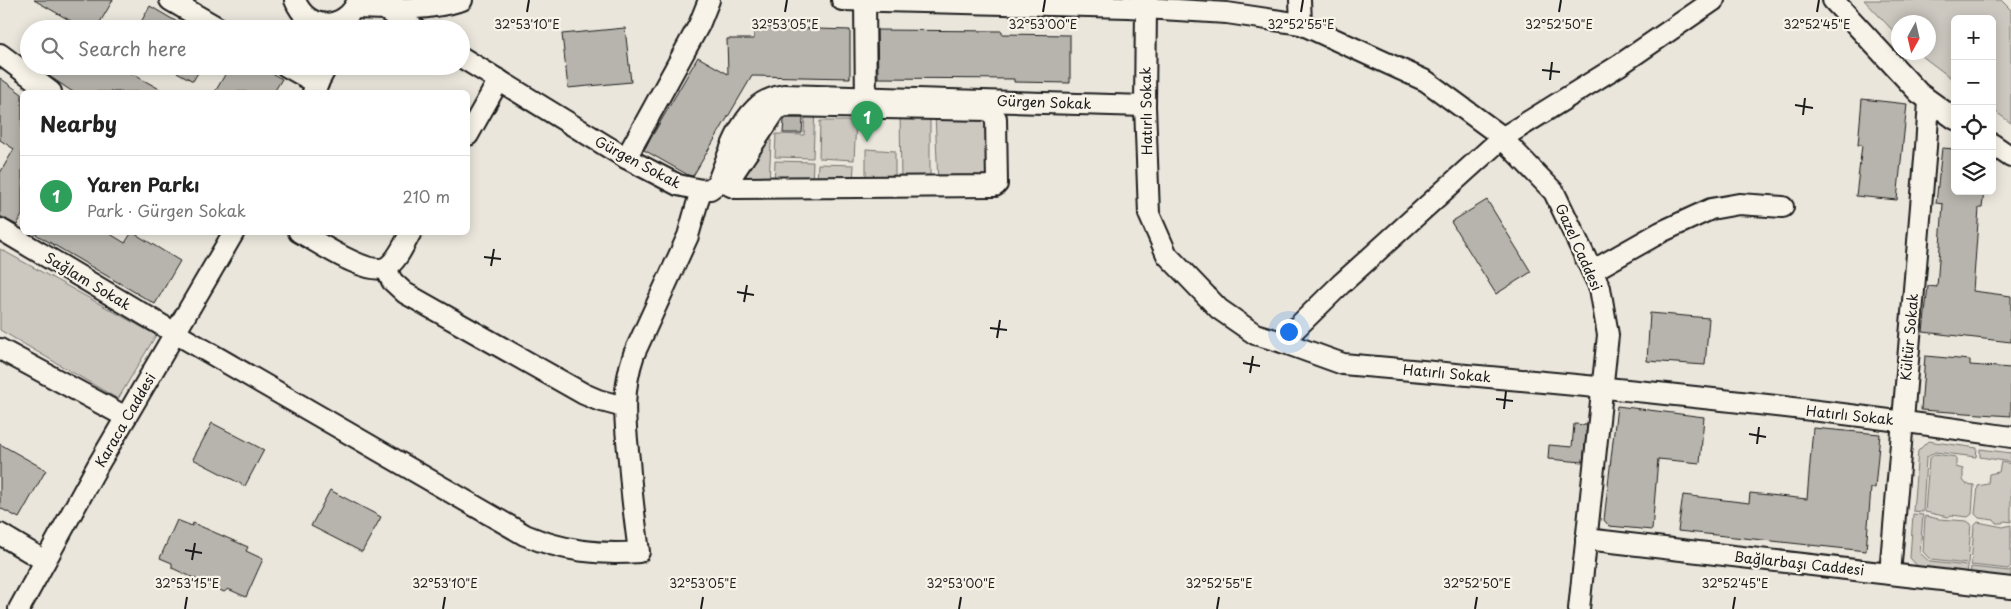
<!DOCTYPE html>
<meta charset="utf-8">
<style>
body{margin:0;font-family:"Playpen Sans",sans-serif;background:#f2f2f2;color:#222}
.controls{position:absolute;right:15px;top:15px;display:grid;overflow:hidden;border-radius:8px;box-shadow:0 2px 12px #0003}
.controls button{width:45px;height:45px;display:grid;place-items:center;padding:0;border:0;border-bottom:1px solid #e0e0e0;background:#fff;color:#222;font:25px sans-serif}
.compass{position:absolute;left:1891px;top:15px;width:45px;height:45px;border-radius:50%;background:#fff;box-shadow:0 2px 12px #0003;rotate:188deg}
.you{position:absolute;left:1288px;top:331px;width:18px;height:18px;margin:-12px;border:4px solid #fff;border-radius:50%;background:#1a73e8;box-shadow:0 0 0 8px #1a73e833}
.badge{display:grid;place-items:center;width:32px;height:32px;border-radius:50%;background:#111827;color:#fff;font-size:16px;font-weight:700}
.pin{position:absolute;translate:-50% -41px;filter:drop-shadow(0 1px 2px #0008)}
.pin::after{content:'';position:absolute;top:26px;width:18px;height:15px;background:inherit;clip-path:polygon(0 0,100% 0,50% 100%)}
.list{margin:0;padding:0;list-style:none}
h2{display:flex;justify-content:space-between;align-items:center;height:65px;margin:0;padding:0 20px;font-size:21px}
h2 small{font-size:16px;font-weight:400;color:#767676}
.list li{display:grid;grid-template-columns:32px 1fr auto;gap:15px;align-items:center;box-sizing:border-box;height:80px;padding:0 20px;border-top:1px solid #e0e0e0}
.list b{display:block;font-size:19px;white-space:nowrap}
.list p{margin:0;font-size:16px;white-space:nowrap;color:#767676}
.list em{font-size:16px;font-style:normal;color:#767676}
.icon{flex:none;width:28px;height:28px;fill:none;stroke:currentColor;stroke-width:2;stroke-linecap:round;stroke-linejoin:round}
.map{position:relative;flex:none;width:2011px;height:609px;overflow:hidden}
.search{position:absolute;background:#fff;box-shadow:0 2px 12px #0003;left:20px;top:20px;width:450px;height:55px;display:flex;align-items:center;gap:12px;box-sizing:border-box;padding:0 18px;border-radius:28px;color:#767676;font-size:19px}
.panel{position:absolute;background:#fff;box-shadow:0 2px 12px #0003;left:20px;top:90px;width:450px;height:145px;border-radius:8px}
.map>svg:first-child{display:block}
.green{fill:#ccc8c0;stroke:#74726e}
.building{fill:#b6b4ac;stroke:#1c1c1c}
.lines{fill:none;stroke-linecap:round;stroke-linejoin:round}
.minor-casing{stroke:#1c1c1c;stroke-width:24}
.minor{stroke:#f7f3e8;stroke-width:20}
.ticks{fill:none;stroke:#1c1c1c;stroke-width:2}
.labels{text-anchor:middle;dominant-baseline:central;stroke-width:4.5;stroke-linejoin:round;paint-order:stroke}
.street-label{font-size:14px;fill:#1c1c1c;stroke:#f7f3e8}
.ticks-label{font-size:12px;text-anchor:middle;fill:#1c1c1c;stroke:#f7f3e8;stroke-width:4.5;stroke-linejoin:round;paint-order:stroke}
</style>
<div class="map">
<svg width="2011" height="609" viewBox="0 0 2011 609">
<rect width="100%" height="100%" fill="#eae6dc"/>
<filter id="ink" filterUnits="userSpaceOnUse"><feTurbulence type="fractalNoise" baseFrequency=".02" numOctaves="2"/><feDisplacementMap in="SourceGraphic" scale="10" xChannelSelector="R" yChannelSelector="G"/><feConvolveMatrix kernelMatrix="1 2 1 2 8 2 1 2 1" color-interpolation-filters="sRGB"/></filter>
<g filter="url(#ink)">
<g class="green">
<polygon points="1864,0 2001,0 2011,10 2011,123 1992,109 1992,19 1955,19 1955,81 1918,53 1928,52 1928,22 1898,22 1898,36"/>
<polygon points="815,108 813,158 775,157 776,134 804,135 805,114"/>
<polygon points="900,112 930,112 930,182 901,183"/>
<polygon points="935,113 989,120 994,182 938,184"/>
<polygon points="772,121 769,184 733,180"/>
<polygon points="820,121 856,121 854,160 819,158"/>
<polygon points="866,149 895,151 895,183 866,185"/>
<polygon points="775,161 813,162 812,184 774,185"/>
<polygon points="818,164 854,165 853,183 817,184"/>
<polygon points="0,249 156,335 118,399 0,330"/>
<polygon points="1928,441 1977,448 1976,457 1935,452 1926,458 1923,512 1913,511 1918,451"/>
<polygon points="1980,449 2011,453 2011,462 1980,457"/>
<polygon points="1935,454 1956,457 1956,467 1963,469 1963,480 1966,484 1974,485 1972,514 1968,517 1951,515 1948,517 1925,512 1929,459"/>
<polygon points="2001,462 2011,464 2011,522 2005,521 2002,523 1996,523 1994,520 1979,518 1975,514 1978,486 1988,484 1989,474 1999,472"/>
<polygon points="1913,514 1923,515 1920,553 1930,562 1968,566 1967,576 1922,571 1910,558"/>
<polygon points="1925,516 1939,519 1967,521 1971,524 1968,564 1931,560 1923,552"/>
<polygon points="1978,522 2003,527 2011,525 2011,566 2008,569 1971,565 1974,526"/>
<polygon points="1971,567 2009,571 2011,569 2011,581 1970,577"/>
</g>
<g class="building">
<polygon points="34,0 113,0 96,29 85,29"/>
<polygon points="150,6 189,29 137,29"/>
<polygon points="754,27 850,30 850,78 752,76 693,176 688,175 644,150 698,57 728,74 727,39 754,39"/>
<polygon points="625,28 631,82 568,88 562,34"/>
<polygon points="877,30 1002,31 1002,34 1070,35 1070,83 1014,82 1014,79 878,78"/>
<polygon points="56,66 118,66 165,92 73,92 49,76"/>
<polygon points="166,66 202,66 193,81"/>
<polygon points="230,66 259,66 282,79 274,92 215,92"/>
<polygon points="0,78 22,94 22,215 17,225 0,216 0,173 14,149 0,140"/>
<polygon points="1862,99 1907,104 1897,200 1856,196 1862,145 1858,145"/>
<polygon points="787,118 803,118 802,133 783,133 784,120"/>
<polygon points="1942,148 1955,149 1955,191 1984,191 1982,208 1979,208 1973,291 2011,296 2011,342 1923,332 1928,286 1937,287 1943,204 1936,203"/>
<polygon points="1487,200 1531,272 1496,294 1451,222"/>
<polygon points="32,232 107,232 125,243 132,232 180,261 155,304"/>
<polygon points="1650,313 1709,318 1705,365 1647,361"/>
<polygon points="1925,356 1970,360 1970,365 2011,368 2011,416 1921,410"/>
<polygon points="1617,406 1704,417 1700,463 1658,459 1652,530 1609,526 1604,520"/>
<polygon points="212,423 264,450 245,486 193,459"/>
<polygon points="1574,424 1587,425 1583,462 1548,459 1549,445 1572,447"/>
<polygon points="1813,428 1880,434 1875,488 1871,488 1866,551 1678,531 1683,495 1749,503 1750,493 1807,499"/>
<polygon points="0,444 46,470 19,518 0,508"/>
<polygon points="330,490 381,517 362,552 311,526"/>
<polygon points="177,520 192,526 193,523 248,547 246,551 263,559 246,597 228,589 224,592 172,568 172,563 160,558"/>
</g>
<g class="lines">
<g class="minor-casing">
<g id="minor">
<polyline points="170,0 220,29"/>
<path d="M295 0C307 32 346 31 358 0"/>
<polyline points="842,0 1128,7 1227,13 1301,24 1426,81 1497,133 1554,192 1600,288 1608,335 1579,609"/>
<polyline points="865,0 866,107"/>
<polyline points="1300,0 1301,24"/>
<polyline points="1833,0 1919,93 1955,119"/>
<path d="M355 8C389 9 428 11 462 0"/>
<path d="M1146 8 1145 106 1149 214 1167 255 1219 309 1255 334 1282 342 1343 364 1354 365C1573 384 1793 404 2011 437"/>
<polyline points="384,9 416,29"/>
<polyline points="0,54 51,92"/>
<path d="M461 57 626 158 678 185 701 190 710 189 717 184C727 159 736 127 756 108 763 100 774 97 784 95L1145 106"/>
<polyline points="286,66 318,84"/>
<polyline points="313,92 327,66"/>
<polygon points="784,106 988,110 996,118 997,184 995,186 736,188 731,186 730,180 735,171 776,110"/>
<polyline points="468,135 499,80"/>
<polyline points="1992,144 2011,157"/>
<polyline points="626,158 699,25 709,0"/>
<path d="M0 229 175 333 525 535C563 551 598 555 639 552 635 522 631 491 629 460 625 422 621 392 634 354L688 236 701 190"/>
<path d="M299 232C318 242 368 277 387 267 398 260 404 244 411 232"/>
<polyline points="386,268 392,281 405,293 584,394 598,400 624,407"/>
<polyline points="1592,271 1661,232 1711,209 1739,204 1783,207"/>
<polyline points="1282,342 1341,284 1502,138 1618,66 1714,0"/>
<polyline points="0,349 126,417"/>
<polyline points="0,534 45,561"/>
<polyline points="1586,539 2011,588"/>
<polyline points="1890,574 1926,147 1929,101"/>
<polyline points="19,609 98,465 234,232"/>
</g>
</g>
<use href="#minor" class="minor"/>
</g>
</g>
<path class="ticks" d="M527 12 529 0M785 12 787 0M1043 12 1045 0M1301 12 1303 0M1559 12 1561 0M1817 12 1819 0M1542 70 1560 72M1550 80 1552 62M1795 105 1813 108M1803 115 1805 98M484 257 501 259M491 266 494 249M737 292 754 295M744 302 747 285M990 328 1007 330M997 338 1000 320M1243 363 1260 366M1250 373 1253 356M1496 399 1513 401M1504 409 1506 391M1749 434 1766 437M1757 444 1759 427M185 550 202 553M192 560 195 543M185 609 187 597M443 609 445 597M701 609 703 597M959 609 961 597M1217 609 1219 597M1475 609 1477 597M1733 609 1735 597"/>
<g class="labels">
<g class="street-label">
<text transform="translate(1044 102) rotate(2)">Gürgen Sokak</text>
<text transform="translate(1146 111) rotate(-91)">Hatırlı Sokak</text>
<text transform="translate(638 162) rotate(28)">Gürgen Sokak</text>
<text transform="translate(1579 247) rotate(66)">Gazel Caddesi</text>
<text transform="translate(88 281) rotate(31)">Sağlam Sokak</text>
<text transform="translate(1909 337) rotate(-85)">Kültür Sokak</text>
<text transform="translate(1447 373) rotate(5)">Hatırlı Sokak</text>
<text transform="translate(1850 415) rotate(6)">Hatırlı Sokak</text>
<text transform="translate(125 420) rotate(-60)">Karaca Caddesi</text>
<text transform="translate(1799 563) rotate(6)">Bağlarbaşı Caddesi</text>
</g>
</g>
<g class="ticks-label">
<text x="527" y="29">32°53'10"E</text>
<text x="785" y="29">32°53'05"E</text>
<text x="1043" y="29">32°53'00"E</text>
<text x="1301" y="29">32°52'55"E</text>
<text x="1559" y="29">32°52'50"E</text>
<text x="1817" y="29">32°52'45"E</text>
<text x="187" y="588">32°53'15"E</text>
<text x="445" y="588">32°53'10"E</text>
<text x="703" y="588">32°53'05"E</text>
<text x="961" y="588">32°53'00"E</text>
<text x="1219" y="588">32°52'55"E</text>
<text x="1477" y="588">32°52'50"E</text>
<text x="1735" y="588">32°52'45"E</text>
</g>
</svg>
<div class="controls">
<button>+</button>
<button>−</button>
<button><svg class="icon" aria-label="locate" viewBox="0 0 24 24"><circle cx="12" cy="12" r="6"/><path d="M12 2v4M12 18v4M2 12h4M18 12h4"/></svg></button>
<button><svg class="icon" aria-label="layers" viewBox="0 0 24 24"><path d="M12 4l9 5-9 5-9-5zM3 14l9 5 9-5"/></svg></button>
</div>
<svg class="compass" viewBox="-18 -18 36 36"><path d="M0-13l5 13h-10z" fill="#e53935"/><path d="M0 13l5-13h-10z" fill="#767676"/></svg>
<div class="you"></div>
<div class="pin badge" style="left:867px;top:142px;background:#2e9e5b">1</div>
<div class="search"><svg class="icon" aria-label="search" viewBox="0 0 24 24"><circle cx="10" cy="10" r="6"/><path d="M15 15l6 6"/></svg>Search here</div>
<section class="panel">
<h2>Nearby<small></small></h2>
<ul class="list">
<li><span class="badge" style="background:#2e9e5b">1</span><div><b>Yaren Parkı</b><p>Park · Gürgen Sokak</p></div><em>210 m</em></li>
</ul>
</section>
</div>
